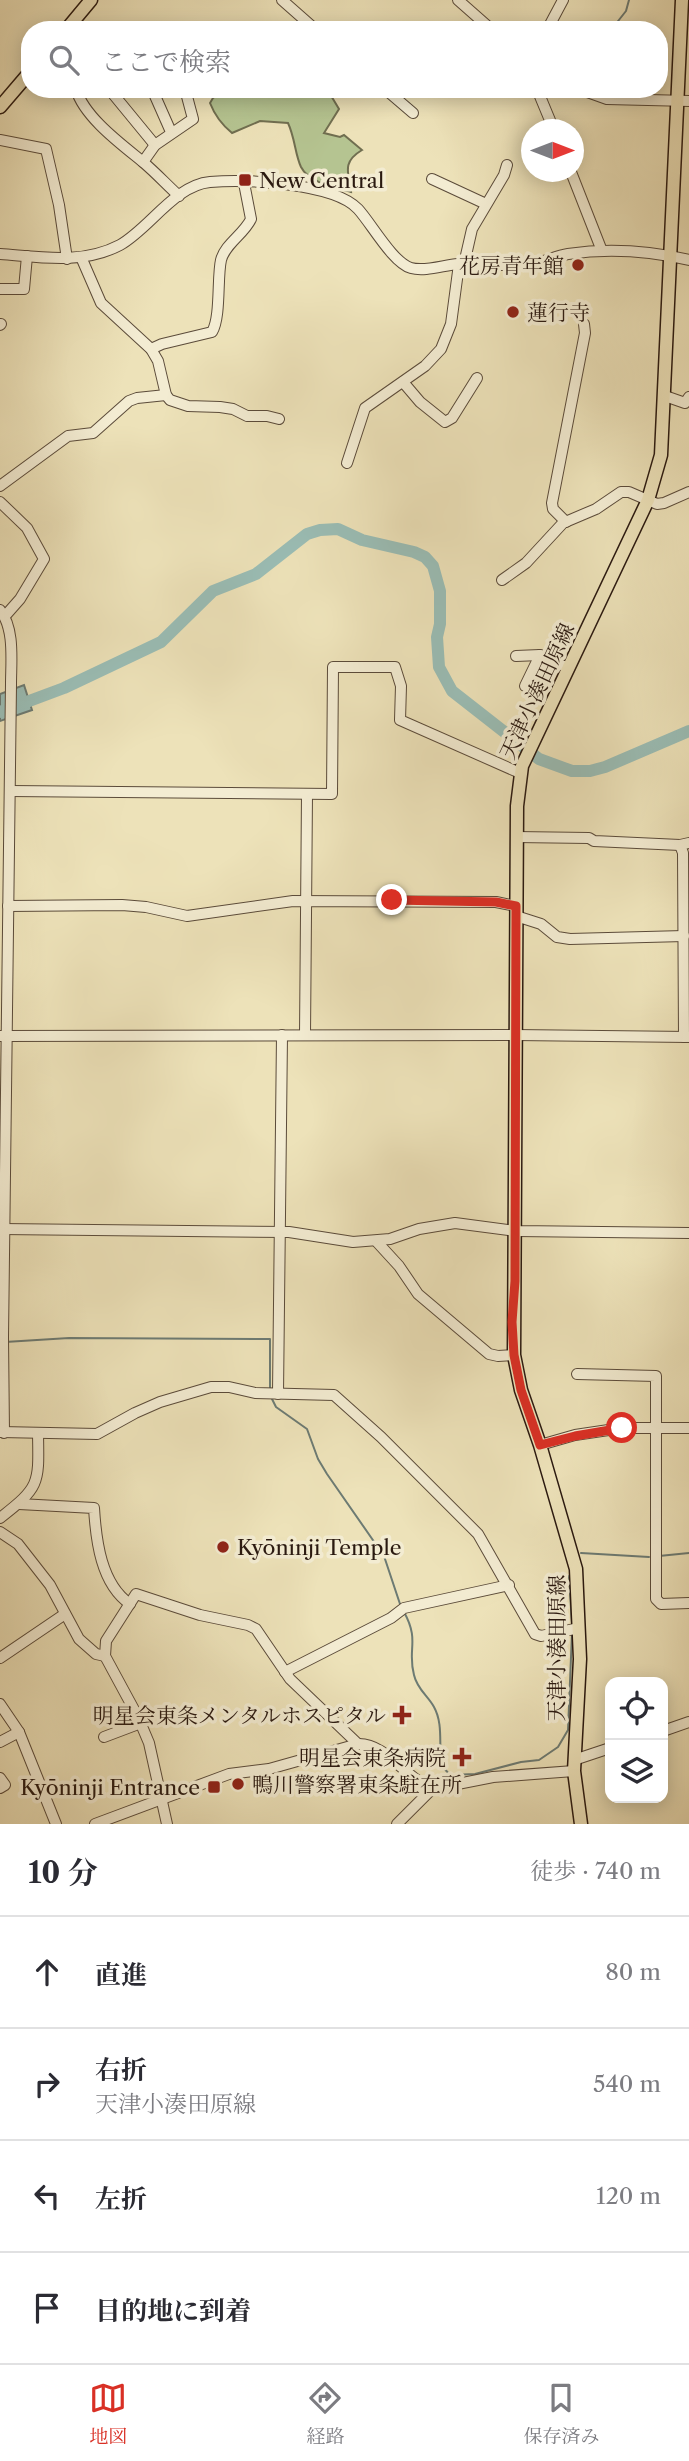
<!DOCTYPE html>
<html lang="ja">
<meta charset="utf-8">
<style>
body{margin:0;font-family:"Libre Caslon Text","Noto Serif JP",serif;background:#f2f2f3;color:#2b2b33}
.controls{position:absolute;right:21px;bottom:21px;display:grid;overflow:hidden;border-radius:14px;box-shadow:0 4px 18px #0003}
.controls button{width:63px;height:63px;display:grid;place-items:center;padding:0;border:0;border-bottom:2px solid #e1e1e2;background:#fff;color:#2b2b33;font:35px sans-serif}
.compass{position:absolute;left:521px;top:119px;width:63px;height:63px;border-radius:50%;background:#fff;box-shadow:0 4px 18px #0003;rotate:90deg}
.stop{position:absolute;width:21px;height:21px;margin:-16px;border:5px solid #d93025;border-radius:50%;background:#fff}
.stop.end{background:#d93025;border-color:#fff;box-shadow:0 2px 7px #0008}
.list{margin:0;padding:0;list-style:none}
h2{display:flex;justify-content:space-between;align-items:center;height:91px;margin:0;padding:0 28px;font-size:30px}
h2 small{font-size:23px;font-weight:400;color:#7c7c81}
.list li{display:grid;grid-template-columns:46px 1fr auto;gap:21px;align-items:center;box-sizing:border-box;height:112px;padding:0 28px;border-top:2px solid #e1e1e2}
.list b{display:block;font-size:26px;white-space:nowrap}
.list p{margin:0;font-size:23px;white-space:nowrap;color:#7c7c81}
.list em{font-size:23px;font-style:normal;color:#7c7c81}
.icon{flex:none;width:38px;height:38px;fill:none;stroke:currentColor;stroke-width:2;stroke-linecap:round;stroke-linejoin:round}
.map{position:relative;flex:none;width:689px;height:1824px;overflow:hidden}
.search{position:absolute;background:#fff;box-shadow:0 4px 18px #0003;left:21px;right:21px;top:21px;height:77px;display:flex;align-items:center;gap:18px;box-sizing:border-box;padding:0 24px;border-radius:28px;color:#7c7c81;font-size:26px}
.sheet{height:539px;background:#fff}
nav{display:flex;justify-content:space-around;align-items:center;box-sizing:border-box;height:98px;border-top:2px solid #e1e1e2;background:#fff;font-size:19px;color:#7c7c81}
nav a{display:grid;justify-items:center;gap:4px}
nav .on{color:#d93025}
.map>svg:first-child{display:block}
.green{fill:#b5c491;stroke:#706e50;stroke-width:2}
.water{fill:#9abdb5;stroke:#6d7b73;stroke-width:2}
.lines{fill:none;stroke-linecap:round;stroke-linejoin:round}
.stream{stroke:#6d7b73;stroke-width:2}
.river{stroke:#9abdb5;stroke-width:12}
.minor-casing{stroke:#5b4b3a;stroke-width:12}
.major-casing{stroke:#2a1910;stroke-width:15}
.minor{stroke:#f3ecd2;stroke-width:10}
.major{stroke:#ede2b9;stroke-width:12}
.route{stroke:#d93025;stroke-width:9}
.poi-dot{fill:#8f2418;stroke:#f3ecd2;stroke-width:2.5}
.labels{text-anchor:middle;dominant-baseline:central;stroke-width:7;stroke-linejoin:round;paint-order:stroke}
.poi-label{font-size:21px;fill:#2a1910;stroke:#f3ecd2;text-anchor:start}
.street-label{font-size:21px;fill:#2a1910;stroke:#f3ecd2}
</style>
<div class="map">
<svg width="689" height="1824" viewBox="0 0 689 1824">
<rect width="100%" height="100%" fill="#ede2b9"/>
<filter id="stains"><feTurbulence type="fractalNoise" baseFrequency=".00286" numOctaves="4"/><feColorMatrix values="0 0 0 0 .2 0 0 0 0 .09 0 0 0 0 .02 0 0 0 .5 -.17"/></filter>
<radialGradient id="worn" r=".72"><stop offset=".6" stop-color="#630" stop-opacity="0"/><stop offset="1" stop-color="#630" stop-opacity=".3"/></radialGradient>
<path class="green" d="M227 89H327L339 109 324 133 340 137 344 135 362 150C342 162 348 172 351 192 336 188 309 183 301 167 295 154 295 138 288 123L260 121 232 133C221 124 215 116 210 103L213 98Z"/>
<polygon class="water" points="24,685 32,710 0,721 0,694"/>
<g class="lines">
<g class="stream">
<polyline points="611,30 626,11 629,0"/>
<polyline points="5,1342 69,1338 270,1339 270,1388"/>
<polyline points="271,1397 276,1407 307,1429 318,1459 327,1474 384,1556 401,1607"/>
<polyline points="581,1553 649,1557"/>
<polyline points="659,1556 689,1553"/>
<polyline points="569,1576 572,1624"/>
<path d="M404 1612C420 1641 407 1649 414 1675 417 1689 428 1696 434 1707 444 1725 438 1747 442 1766L450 1775 475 1774 521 1762 539 1760 558 1747 568 1730 572 1633"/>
</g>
<polyline class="river" points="0,712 64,688 161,642 213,591 256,574 307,534 320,530 338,529 362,540 414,552 425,557 433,566 440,591 440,624 437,637 439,667 452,691 539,759 572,771 590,771 605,767 689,731"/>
<g class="minor-casing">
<g id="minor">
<polyline points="282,0 316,30"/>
<polyline points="458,0 492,30"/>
<polyline points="547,30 563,0"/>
<path d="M76 89C84 117 121 144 143 162 156 173 167 185 179 196"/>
<polyline points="109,89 155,145"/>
<polyline points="152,89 171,132"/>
<polyline points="385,89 413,113"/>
<polyline points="537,89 554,130"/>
<polyline points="579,89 607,99 689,101"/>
<polyline points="0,140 46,149 59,205 67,259"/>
<polyline points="143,162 155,145 193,119 185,89"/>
<polyline points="571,172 602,251"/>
<polyline points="432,179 486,204"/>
<path d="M0 254C40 257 82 265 120 245 149 229 175 185 210 182 244 179 334 183 358 209 371 223 393 263 411 268 425 272 444 265 458 264 483 263 508 267 532 264 544 262 556 256 568 254 608 248 650 251 689 260"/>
<polyline points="81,257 101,303 151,349 158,361 166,395 170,400 188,406 220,407 233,409 247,416 267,416 279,419"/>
<polyline points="464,264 472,229 504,175 507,165"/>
<polyline points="0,289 24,289 27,256"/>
<polyline points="0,325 1,324"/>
<path d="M151 349 162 344 212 332C221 317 217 277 221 260 225 244 244 234 251 219L244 183"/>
<polyline points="403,382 420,402 445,422 452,418 477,378"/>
<polyline points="665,396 685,403 689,397"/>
<polyline points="347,463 365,408 425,366 441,349 451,324 459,264"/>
<polyline points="0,486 68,436 93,433 129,401 137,398 166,395"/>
<polyline points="0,502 27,528 44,559 20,599 5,616"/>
<polyline points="566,522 553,509 552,503 585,333 584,324"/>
<polyline points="502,580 526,563 563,523 596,509 621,492 629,492 657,504 664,503 689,492"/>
<path d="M0 610C15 629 11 661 11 684L3 1337 4 1433"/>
<polyline points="516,656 540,655"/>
<polyline points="525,686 540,655 568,668"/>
<polyline points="10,791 332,794 333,667 395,667 401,686 400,720 520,773"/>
<polyline points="516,837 589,838 594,841 680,845 689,843"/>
<polyline points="680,845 683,853 684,1037"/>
<polyline points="8,906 122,905 146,907 187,916 293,901 496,902 516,906"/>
<polyline points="516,916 541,924 557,937 570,939 684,936"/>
<polyline points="305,1035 307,794"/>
<polyline points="0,1036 515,1035 689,1037"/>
<polyline points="1,1229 289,1232 353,1242 390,1239 419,1229 455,1223 516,1231 689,1233"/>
<polyline points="377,1242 399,1266 418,1294 489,1354 498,1356 514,1355"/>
<polyline points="577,1374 656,1376 656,1599 661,1604 689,1603"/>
<polyline points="278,1394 282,1035"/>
<polyline points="1,1432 97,1434 135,1413 160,1402 211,1387 229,1387 255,1393 334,1395 381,1437 478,1534 535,1634 541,1636 579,1628"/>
<polyline points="540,1445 575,1435 622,1428 689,1428"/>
<path d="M19 1504 94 1508C96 1541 101 1584 130 1604"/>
<path d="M0 1518C40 1487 39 1484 38 1434"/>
<polyline points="0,1532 18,1544 50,1585 79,1639 96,1654 105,1656"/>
<polyline points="0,1658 65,1614"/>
<polyline points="285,1672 391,1618 404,1608 509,1585"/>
<polyline points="0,1704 19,1732 56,1824"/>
<polyline points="663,1731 689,1722"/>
<polyline points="104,1737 141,1723"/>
<polyline points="0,1742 19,1732"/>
<polyline points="574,1760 610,1748"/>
<polyline points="0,1778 5,1785 0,1788"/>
<path d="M95 1824 229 1774 269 1769 358 1744C386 1743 406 1779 432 1789L493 1777 574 1771"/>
<polyline points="167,1824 149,1743 138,1717 105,1656 106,1641 136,1594 200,1615 248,1625 256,1629 290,1679 358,1744"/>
<polyline points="397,1824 432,1789"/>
</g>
</g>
<g class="major-casing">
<g id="major">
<polyline points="66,30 91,0"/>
<polyline points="0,107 30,72"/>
<polyline points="581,1824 574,1771 580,1659 576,1569 540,1445 521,1390 514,1355 517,806 522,766 648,500 661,455 682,0"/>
</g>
</g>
<use href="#minor" class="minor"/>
<use href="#major" class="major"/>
</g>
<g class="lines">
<polyline class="route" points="392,900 496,902 516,906 515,1281 512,1322 514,1355 521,1390 540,1445 575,1436 622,1428"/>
</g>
<g class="poi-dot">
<rect x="238" y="173" width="14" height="14" rx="3.5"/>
<circle cx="578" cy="265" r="7"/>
<circle cx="513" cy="312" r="7"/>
<circle cx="223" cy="1547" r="7"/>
<path d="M398.5 1704.5h7v7h7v7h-7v7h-7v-7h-7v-7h7z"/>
<path d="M458.5 1746.5h7v7h7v7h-7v7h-7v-7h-7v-7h7z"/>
<circle cx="238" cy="1784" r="7"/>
<rect x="207" y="1780" width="14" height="14" rx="3.5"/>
</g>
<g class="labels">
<g class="poi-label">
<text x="259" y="180">New Central</text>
<text x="564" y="265" text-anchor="end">花房青年館</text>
<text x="527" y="312">蓮行寺</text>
<text x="237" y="1547">Kyōninji Temple</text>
<text x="386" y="1715" text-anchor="end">明星会東条メンタルホスピタル</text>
<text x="446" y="1757" text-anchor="end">明星会東条病院</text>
<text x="252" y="1784">鴨川警察署東条駐在所</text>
<text x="200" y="1787" text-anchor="end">Kyōninji Entrance</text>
</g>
<g class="street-label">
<text transform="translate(537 691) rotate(-65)">天津小湊田原線</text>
<text transform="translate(556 1648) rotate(-90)">天津小湊田原線</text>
</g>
</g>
<rect width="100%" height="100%" filter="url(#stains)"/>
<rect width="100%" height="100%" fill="url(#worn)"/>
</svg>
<div class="controls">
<button><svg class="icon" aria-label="locate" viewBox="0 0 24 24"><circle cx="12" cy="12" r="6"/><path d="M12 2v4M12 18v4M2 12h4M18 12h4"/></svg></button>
<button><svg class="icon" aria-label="layers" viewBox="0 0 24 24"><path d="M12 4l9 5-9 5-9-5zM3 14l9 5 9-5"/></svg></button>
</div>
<svg class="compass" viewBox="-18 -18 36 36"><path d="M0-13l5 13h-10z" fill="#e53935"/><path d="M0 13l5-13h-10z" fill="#7c7c81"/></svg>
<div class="stop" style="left:622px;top:1428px"></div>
<div class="stop end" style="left:392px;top:900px"></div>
<div class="search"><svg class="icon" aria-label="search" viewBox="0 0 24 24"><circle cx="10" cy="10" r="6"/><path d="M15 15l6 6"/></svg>ここで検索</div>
</div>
<section class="sheet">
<h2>10 分<small>徒歩 · 740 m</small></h2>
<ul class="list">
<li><svg class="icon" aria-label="ahead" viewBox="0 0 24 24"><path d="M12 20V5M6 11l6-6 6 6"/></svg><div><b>直進</b></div><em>80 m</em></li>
<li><svg class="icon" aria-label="right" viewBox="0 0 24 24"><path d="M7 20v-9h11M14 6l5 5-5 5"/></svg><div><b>右折</b><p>天津小湊田原線</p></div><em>540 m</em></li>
<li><svg class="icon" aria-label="left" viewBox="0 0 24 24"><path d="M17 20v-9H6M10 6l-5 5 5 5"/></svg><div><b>左折</b></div><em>120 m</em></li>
<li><svg class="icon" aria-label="arrive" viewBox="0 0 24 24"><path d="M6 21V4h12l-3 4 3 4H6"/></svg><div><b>目的地に到着</b></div></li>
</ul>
</section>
<nav>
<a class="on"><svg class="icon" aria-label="map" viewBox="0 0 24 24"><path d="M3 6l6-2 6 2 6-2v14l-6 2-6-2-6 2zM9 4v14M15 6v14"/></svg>地図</a>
<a><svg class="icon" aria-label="directions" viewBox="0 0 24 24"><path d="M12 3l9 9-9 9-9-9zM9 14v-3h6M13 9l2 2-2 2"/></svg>経路</a>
<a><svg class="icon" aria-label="saved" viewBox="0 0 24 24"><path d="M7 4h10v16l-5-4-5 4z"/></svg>保存済み</a>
</nav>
